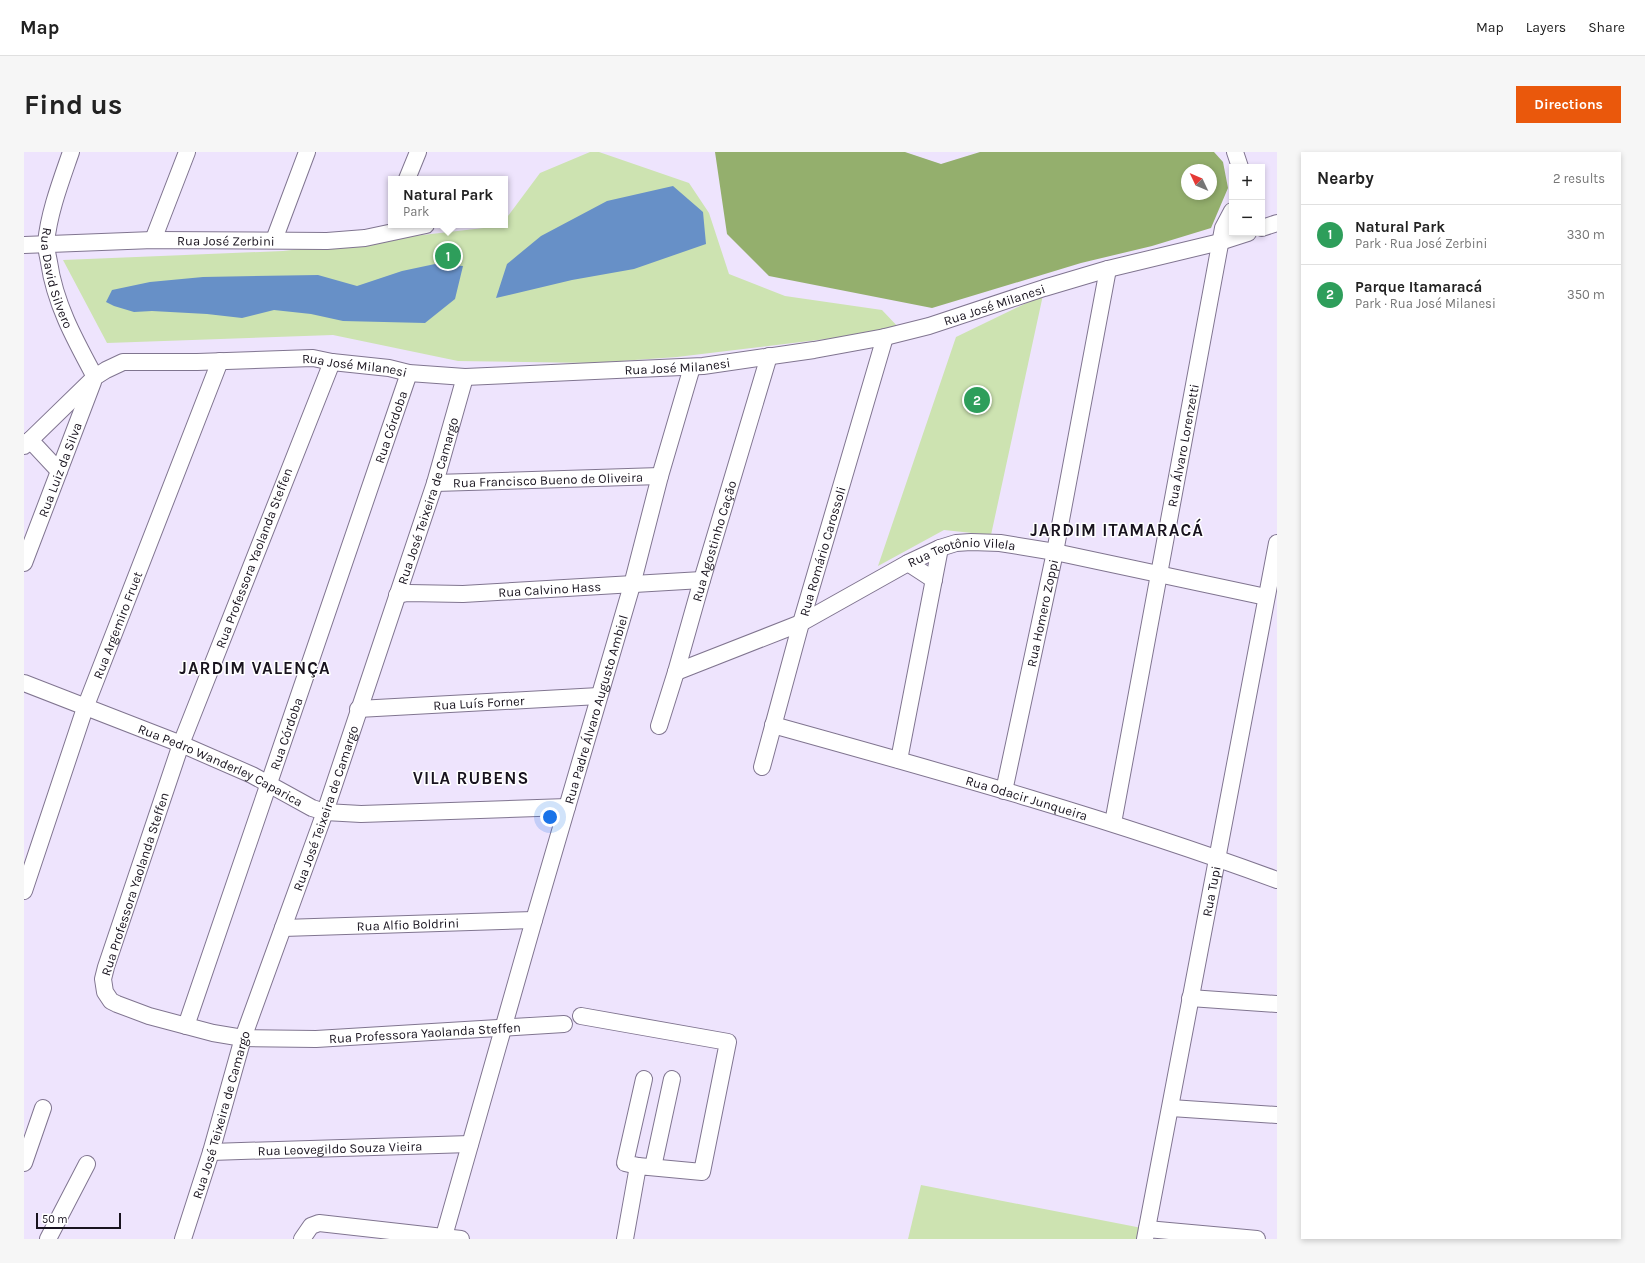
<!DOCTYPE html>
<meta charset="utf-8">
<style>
body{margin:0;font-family:Karla,sans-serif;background:#f6f6f6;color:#222}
.controls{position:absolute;right:12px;top:12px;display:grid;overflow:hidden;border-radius:0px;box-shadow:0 2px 6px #0003}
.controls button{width:36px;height:36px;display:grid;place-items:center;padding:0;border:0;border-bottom:1px solid #e0e0e0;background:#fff;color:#222;font:20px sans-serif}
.compass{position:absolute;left:1157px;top:12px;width:36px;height:36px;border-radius:50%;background:#fff;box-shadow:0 2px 6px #0003;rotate:314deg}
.scale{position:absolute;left:12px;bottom:10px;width:85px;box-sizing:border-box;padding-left:4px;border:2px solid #18131e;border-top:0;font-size:11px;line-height:14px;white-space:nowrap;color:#18131e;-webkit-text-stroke:3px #fff;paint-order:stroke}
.you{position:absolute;left:526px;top:665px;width:14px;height:14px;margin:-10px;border:3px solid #fff;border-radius:50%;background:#1a73e8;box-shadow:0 0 0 6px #1a73e833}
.badge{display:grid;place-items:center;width:26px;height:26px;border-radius:50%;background:#ea580c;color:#fff;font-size:13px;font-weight:700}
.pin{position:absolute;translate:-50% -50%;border:2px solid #fff;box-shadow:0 1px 4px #0006}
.popup{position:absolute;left:364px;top:24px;width:120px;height:52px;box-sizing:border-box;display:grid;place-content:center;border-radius:0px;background:#fff;filter:drop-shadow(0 1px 3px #0005);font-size:13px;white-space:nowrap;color:#767676}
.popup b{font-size:15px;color:#222}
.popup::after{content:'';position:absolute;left:50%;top:100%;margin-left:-8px;border:8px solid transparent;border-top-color:#fff}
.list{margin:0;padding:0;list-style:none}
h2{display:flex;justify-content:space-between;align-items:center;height:52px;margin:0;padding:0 16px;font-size:17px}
h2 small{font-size:13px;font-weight:400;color:#767676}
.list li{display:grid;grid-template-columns:26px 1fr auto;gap:12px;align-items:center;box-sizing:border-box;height:60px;padding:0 16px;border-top:1px solid #e0e0e0}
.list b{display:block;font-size:15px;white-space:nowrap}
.list p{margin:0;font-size:13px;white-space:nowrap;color:#767676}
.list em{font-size:13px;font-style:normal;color:#767676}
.map{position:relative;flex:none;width:1253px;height:1087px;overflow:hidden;border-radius:0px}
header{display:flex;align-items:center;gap:24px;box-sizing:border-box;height:56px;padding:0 20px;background:#fff;border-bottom:1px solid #e0e0e0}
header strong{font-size:19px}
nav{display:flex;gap:22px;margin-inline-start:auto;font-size:14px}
.intro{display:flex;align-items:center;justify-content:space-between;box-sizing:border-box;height:96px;padding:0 24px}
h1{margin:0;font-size:28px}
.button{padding:10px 18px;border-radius:0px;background:#ea580c;color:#fff;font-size:14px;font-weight:700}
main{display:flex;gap:24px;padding:0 24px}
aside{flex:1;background:#fff;border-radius:0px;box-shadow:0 2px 6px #0003}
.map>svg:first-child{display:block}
.green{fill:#cde3b1}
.forest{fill:#94af6d;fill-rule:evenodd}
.water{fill:#6790c7}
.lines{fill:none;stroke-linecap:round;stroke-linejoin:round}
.minor-casing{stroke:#807590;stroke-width:18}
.minor{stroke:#fff;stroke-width:16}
.labels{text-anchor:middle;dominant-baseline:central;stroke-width:3;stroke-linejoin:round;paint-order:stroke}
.street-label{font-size:13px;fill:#18131e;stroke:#fff}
.district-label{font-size:17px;font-weight:bold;letter-spacing:1px;fill:#18131e;stroke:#fff}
</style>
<header>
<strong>Map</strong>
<nav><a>Map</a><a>Layers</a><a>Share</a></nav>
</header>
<div class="intro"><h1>Find us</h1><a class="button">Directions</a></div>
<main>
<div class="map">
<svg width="1253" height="1087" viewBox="0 0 1253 1087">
<rect width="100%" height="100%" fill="#eee4fd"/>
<g class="green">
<polygon points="566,0 575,0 665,31 685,61 705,122 761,144 858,158 877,178 653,205 568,211 434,209 309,183 83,191 39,108 259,99 477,74 481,73 481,68 516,21"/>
<polygon points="1019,143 967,383 920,378 854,414 932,185"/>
<polygon points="897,1033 1123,1077 1122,1087 884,1087"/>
</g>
<path class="forest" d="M691 0H881L917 12 956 0H1190L1199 10 1204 36 1187 76 1128 94 1057 111 908 156 745 124 703 82ZM1163 18H1187V42H1163Z"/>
<g class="water">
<polygon points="649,34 679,60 682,92 610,117 548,128 472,146 483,112 517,84 583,49"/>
<polygon points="411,112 439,114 431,147 401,171 319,169 287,162 250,158 218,166 183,162 128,159 110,160 90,154 82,150 88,138 126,130 179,125 294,123 333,134 378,119"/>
</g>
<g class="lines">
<g class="minor-casing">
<g id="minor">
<path id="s1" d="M47 0C37 29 25 60 22 91 22 97 24 104 25 110 31 152 51 188 71 225"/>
<polyline points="1211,0 1216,15"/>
<polyline points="383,27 394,0"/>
<polyline points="1238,76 1253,71"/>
<polyline points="129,88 163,0"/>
<polyline points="250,88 283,0"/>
<path id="s2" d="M0 93 129 88 303 89 341 86 402 73"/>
<path id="s3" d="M308 210 157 592 82 815 79 827 81 840 87 849 93 852 125 864 189 881 219 886 292 887 540 872"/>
<polyline points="6,288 35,319"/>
<path id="s4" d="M0 294 71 225 82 218 99 210H173L289 206 308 210 365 216 385 221 441 225 679 214 790 198 861 185 905 174 1020 136 1084 117 1196 90 1224 81"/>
<path id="s5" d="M411 331 636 324"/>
<path id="s6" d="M0 411 69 230"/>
<polyline points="884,411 910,428"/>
<path id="s7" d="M373 443 384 441 439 442 678 428"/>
<path id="s8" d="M652 520 777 471 884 411 916 396 932 391 947 390 976 391 1031 400 1242 445"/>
<path id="s9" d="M0 531 157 592 228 623 288 656 301 660 337 662 543 655"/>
<path id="s10" d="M334 557 575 544"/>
<path id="s11" d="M749 573C918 620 1088 667 1253 728"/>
<path id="s12" d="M635 574 652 520 678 428 745 204"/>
<polyline points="875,608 916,396"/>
<path id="s13" d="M738 615 777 471 861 185"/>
<path id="s14" d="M980 639 1031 400 1084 117"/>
<path id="s15" d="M1089 671 1199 76 1208 59"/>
<path id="s16" d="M0 739 61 556 196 209"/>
<path id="s17" d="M259 776 510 768"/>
<polyline points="1166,846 1253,852"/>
<polyline points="557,864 704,890 678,1020 614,1014 601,1087"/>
<path id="s18" d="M162 874 385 221"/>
<polyline points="1147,956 1253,963"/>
<path id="s19" d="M187 1000 446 992"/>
<polyline points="0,1011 19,956"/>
<polyline points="614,1014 601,1011 620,927"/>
<polyline points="629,1015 648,927"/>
<polyline points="1123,1077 1233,1087"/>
<path id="s20" d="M420 1084 510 768 608 433 636 324 668 215"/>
<polyline points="24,1087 63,1012"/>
<path id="s21" d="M159 1087 187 1000 219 886 301 660 411 331 441 225"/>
<polyline points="278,1087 287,1074 295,1071 437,1087"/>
<path id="s22" d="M1121 1087 1253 391"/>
</g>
</g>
<use href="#minor" class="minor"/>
</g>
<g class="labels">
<g class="street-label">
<text stroke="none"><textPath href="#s2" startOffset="202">Rua José Zerbini</textPath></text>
<text stroke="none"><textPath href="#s1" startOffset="131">Rua David Silvero</textPath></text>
<text stroke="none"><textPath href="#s4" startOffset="1011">Rua José Milanesi</textPath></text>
<text stroke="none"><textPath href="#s4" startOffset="687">Rua José Milanesi</textPath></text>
<text stroke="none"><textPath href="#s4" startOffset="363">Rua José Milanesi</textPath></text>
<text stroke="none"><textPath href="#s18" startOffset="633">Rua Córdoba</textPath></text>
<text stroke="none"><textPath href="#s15" startOffset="384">Rua Álvaro Lorenzetti</textPath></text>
<text stroke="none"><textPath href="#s6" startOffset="100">Rua Luiz da Silva</textPath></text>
<text stroke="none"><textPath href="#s5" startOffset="113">Rua Francisco Bueno de Oliveira</textPath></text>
<text stroke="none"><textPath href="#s21" startOffset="778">Rua José Teixeira de Camargo</textPath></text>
<text stroke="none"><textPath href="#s12" startOffset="193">Rua Agostinho Cação</textPath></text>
<text stroke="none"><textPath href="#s13" startOffset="224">Rua Romário Carossoli</textPath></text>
<text stroke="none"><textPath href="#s8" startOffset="313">Rua Teotônio Vilela</textPath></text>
<text transform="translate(230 406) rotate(-69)">Rua Professora Yaolanda Steffen</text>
<text stroke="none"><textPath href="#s7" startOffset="153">Rua Calvino Hass</textPath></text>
<text stroke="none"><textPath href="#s14" startOffset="182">Rua Homero Zoppi</textPath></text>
<text stroke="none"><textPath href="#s16" startOffset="282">Rua Argemiro Fruet</textPath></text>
<text stroke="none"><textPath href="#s10" startOffset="121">Rua Luís Forner</textPath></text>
<text stroke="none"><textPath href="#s20" startOffset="548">Rua Padre Álvaro Augusto Ambiel</textPath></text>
<text stroke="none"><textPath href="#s18" startOffset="309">Rua Córdoba</textPath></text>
<text stroke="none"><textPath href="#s9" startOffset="213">Rua Pedro Wanderley Caparica</textPath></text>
<text stroke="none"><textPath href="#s11" startOffset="264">Rua Odacir Junqueira</textPath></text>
<text stroke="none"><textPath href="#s21" startOffset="454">Rua José Teixeira de Camargo</textPath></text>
<text transform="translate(111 732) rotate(-72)">Rua Professora Yaolanda Steffen</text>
<text stroke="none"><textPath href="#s22" startOffset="354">Rua Tupi</textPath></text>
<text stroke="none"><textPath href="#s17" startOffset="125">Rua Alfio Boldrini</textPath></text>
<text stroke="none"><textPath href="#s3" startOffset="1002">Rua Professora Yaolanda Steffen</textPath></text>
<text stroke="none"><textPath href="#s21" startOffset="130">Rua José Teixeira de Camargo</textPath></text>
<text stroke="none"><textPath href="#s19" startOffset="129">Rua Leovegildo Souza Vieira</textPath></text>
</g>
<g class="district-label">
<text x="1093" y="378">JARDIM ITAMARACÁ</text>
<text x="231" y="516">JARDIM VALENÇA</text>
<text x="447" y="626">VILA RUBENS</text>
</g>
</g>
</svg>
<div class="controls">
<button>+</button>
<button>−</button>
</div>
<svg class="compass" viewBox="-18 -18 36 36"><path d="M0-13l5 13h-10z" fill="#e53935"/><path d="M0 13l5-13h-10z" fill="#767676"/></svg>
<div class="scale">50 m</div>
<div class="you"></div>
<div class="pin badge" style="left:424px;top:104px;background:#2e9e5b">1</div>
<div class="popup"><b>Natural Park</b>Park</div>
<div class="pin badge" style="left:953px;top:248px;background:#2e9e5b">2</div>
</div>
<aside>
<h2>Nearby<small>2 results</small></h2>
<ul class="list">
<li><span class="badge" style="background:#2e9e5b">1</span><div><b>Natural Park</b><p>Park · Rua José Zerbini</p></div><em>330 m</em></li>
<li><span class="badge" style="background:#2e9e5b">2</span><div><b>Parque Itamaracá</b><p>Park · Rua José Milanesi</p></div><em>350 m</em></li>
</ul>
</aside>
</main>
